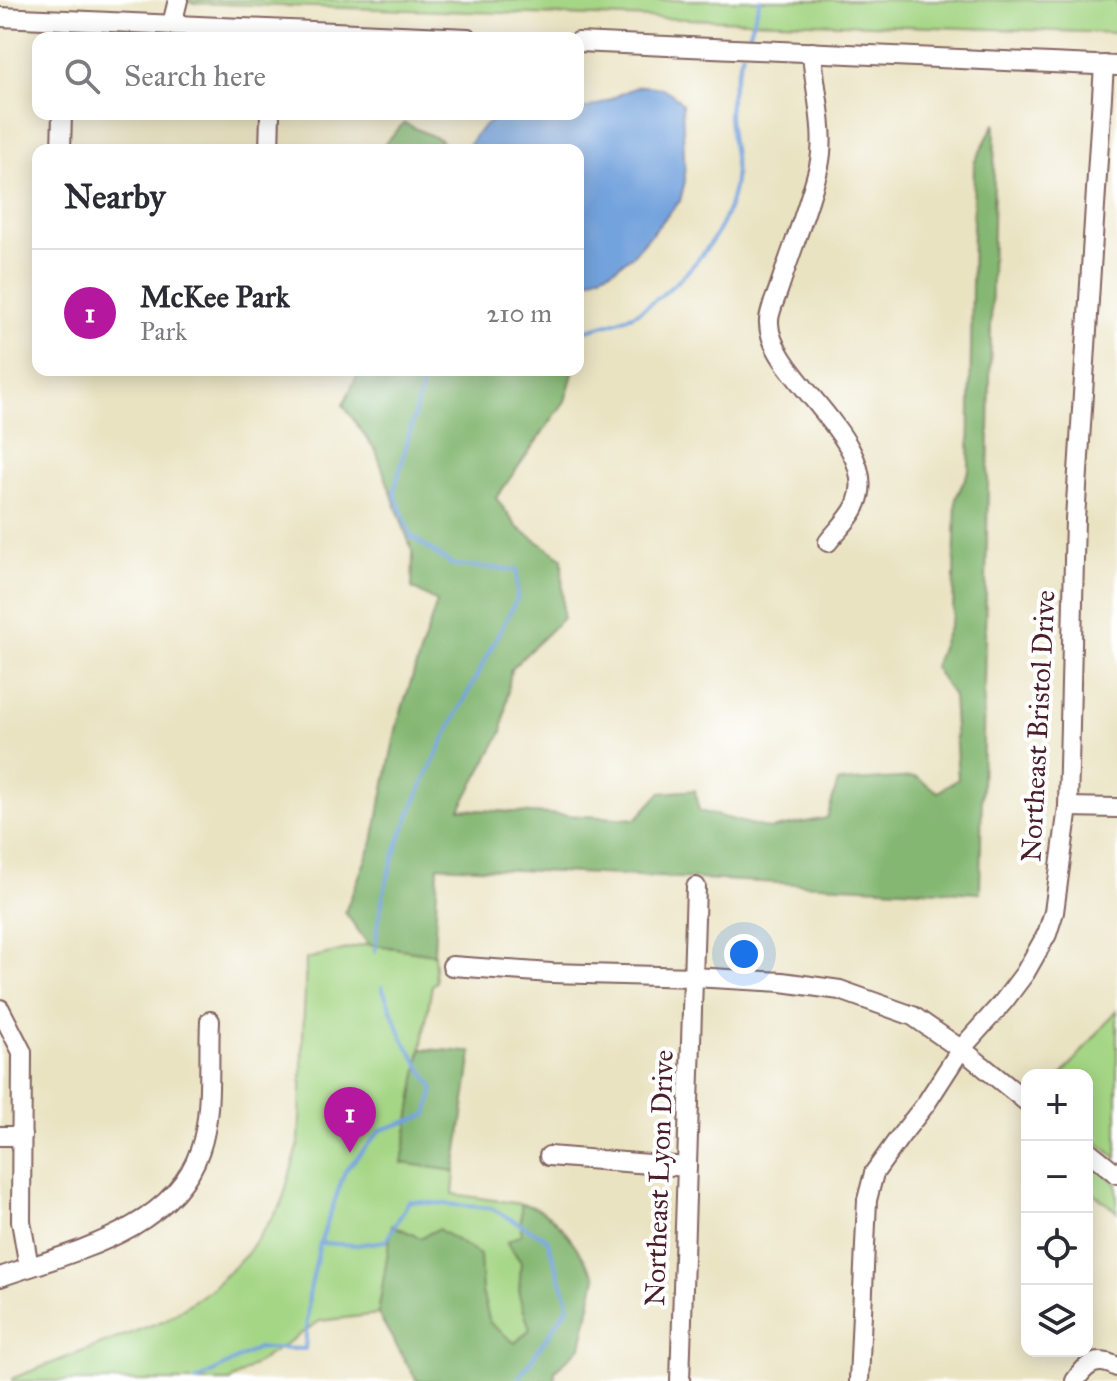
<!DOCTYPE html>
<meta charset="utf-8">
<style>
body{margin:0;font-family:"IM FELL Great Primer",serif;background:#f7f7f7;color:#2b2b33}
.controls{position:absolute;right:24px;bottom:24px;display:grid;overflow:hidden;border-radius:16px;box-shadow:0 4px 20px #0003}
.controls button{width:72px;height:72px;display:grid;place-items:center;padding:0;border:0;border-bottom:2px solid #e1e1e2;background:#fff;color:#2b2b33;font:40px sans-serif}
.you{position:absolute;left:744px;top:954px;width:28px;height:28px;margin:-20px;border:6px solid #fff;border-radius:50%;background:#1a73e8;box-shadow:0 0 0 12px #1a73e833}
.badge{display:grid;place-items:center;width:52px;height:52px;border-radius:50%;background:#b5179e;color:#fff;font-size:26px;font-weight:700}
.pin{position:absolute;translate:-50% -66px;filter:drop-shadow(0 2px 4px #0008)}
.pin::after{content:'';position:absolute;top:42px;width:28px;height:24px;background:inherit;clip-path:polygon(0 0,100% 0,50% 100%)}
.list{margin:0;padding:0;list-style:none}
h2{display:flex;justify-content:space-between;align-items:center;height:104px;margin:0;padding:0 32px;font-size:34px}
h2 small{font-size:26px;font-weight:400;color:#7c7c81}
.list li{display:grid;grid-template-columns:52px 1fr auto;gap:24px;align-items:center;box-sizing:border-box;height:128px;padding:0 32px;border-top:2px solid #e1e1e2}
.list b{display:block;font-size:30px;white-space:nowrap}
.list p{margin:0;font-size:26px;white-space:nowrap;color:#7c7c81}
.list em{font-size:26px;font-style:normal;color:#7c7c81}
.icon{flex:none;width:44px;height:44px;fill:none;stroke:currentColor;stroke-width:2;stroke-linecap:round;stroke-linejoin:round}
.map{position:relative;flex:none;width:1117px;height:1381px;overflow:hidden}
.search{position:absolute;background:#fff;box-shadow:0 4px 20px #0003;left:32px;top:32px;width:552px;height:88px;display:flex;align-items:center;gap:20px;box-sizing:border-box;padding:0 28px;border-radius:16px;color:#7c7c81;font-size:30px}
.panel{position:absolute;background:#fff;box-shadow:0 4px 20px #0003;left:32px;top:144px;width:552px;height:232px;border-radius:16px}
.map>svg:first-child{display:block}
.green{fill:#a5d685;stroke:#787a58;stroke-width:2}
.forest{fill:#84b772;stroke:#676b4e;stroke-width:2}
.water{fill:#73a3dd;stroke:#5e6184;stroke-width:2}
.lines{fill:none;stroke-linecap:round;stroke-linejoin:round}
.stream{stroke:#73a3dd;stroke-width:4}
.minor-casing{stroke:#826460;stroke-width:22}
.minor{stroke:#fff;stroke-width:18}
.labels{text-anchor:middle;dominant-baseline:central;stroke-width:8;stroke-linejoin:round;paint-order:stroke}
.street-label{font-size:28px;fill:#4a1f2b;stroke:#fff}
</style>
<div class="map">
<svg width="1117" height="1381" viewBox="0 0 1117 1381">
<rect width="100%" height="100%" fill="#fff"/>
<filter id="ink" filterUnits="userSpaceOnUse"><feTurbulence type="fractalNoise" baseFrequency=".0125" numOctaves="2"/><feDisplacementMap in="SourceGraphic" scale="16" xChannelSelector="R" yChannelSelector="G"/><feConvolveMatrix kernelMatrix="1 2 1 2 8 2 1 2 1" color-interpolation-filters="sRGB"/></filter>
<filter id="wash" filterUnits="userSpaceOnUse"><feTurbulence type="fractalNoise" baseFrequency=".006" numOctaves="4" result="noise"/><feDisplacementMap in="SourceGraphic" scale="32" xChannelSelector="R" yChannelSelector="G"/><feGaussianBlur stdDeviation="1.8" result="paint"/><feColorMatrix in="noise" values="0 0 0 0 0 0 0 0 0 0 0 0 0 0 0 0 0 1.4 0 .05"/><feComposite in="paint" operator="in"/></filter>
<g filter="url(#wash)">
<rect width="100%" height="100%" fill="#eae3c2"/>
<g class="green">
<polygon points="185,0 1117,0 1117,33 192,3"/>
<polygon points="368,944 434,954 436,982 432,985 402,1163 455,1171 453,1194 521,1204 521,1235 507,1243 521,1262 519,1295 530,1329 515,1344 490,1323 482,1292 479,1255 420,1238 393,1225 378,1314 320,1321 230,1381 12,1381 13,1378 165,1320 211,1289 246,1255 281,1205 299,1143 306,959"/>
<polygon points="1117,1010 1117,1158 1087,1135 1087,1075 1062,1075"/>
<polygon points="1087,1159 1117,1184 1117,1212 1087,1188"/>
</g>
<g class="forest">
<polygon points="404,123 441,140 443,150 379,150"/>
<polygon points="995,123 980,893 438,866 434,954 368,944 345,912 373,841 398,721 437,602 412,588 413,553 376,451 343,405 360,370 574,370 565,401 496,498 518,528 562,558 563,618 511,669 502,732 460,809 636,819 660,793 695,790 699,811 769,829 827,818 838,782 916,777 938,792 958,779 953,696 934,667 953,616 956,498 969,470 974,163"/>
<polygon points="421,1049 472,1052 455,1171 402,1163"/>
<path d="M521 1204C557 1208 577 1249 596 1277L581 1347 555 1370V1381H417L378 1314 392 1225 420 1238 438 1229 480 1255 482 1292 490 1323 515 1343 530 1329 519 1295 521 1262 507 1242 521 1234Z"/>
</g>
<path class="water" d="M640 86C659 86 670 89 682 104L685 181 680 201 634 254 614 269 578 285V150H467C487 102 534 114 578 114V110C605 106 615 94 640 86Z"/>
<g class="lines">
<g class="stream">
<polyline points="746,45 760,0"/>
<path d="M578 330 583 331C605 325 628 320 646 307 688 277 729 233 735 180 737 158 729 135 729 113 730 94 737 72 743 53"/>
<path d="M375 952C380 867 420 787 458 712 478 674 497 636 517 599V570L453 565 411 536 394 492 421 390 422 370"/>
<polyline points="320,1243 356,1245 386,1241 409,1201 491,1208 547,1239 569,1305 517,1381"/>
<polyline points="196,1381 258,1348 305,1349 309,1295 320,1243 345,1171 381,1130 427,1115 434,1089 403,1039 382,987"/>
</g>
</g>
</g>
<g filter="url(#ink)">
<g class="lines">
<g class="minor-casing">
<g id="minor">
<polyline points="0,17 468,38"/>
<polyline points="172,24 178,0"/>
<polyline points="578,42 1117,66"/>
<path d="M812 52C814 89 827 131 819 166 809 207 792 248 779 288 776 298 768 313 769 323 769 375 882 443 857 503 852 517 837 530 828 542"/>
<polyline points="61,150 62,114"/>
<polyline points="269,150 270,114"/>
<polyline points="1068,807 1117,808"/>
<polyline points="452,966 551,973 693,977 782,982 840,990 913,1016 969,1055 1027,1102"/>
<polyline points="0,1009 22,1052 21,1221 29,1267"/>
<polyline points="0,1136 22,1136"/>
<polyline points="1087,1150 1117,1174"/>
<polyline points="549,1156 687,1167"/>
<path d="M0 1277C71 1252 173 1231 200 1150 213 1113 208 1061 210 1021"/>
<polyline points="680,1381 696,887"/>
<polyline points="859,1381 867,1200 874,1173 899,1138 925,1105 961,1049 1004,1001 1025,973 1047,934 1054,912 1068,807 1075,519 1104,65"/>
<path d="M1075 1381C1086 1364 1097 1356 1117 1367"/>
</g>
</g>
<use href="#minor" class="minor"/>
</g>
</g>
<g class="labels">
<g class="street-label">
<text transform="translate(1038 726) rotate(-87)">Northeast Bristol Drive</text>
<text transform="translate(659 1178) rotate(-88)">Northeast Lyon Drive</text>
</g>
</g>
</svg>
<div class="controls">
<button>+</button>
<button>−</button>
<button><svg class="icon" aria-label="locate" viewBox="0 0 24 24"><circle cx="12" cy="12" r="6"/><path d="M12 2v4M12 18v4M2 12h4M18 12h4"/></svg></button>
<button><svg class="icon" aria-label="layers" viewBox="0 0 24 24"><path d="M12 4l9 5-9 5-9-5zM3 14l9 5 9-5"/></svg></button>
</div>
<div class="you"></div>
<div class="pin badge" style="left:350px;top:1153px">1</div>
<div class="search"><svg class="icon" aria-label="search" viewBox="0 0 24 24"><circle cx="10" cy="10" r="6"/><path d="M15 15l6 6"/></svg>Search here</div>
<section class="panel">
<h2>Nearby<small></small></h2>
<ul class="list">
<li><span class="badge">1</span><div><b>McKee Park</b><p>Park</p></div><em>210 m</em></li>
</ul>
</section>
</div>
